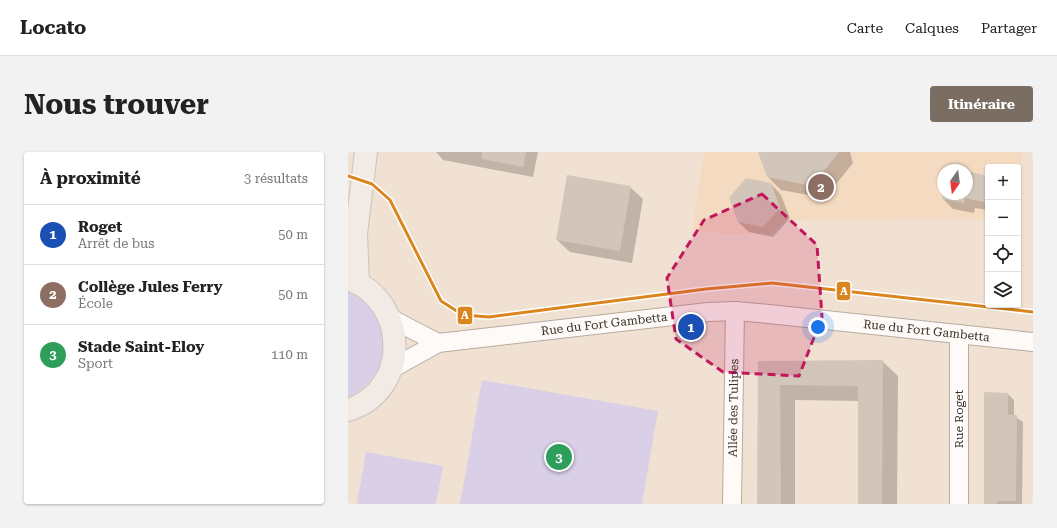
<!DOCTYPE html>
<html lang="fr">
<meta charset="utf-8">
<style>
body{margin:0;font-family:"Roboto Serif",serif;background:#f2f2f2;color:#222}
.controls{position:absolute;right:12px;top:12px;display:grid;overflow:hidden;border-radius:4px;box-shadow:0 1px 3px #0004}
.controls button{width:36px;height:36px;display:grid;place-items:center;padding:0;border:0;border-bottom:1px solid #e0e0e0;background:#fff;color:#222;font:20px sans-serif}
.compass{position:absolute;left:589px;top:12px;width:36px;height:36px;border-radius:50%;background:#fff;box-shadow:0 1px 3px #0004;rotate:194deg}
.you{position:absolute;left:470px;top:175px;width:14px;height:14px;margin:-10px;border:3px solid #fff;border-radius:50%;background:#1a73e8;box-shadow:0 0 0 6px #1a73e833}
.badge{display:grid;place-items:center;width:26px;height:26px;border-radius:50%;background:#7a6d61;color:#fff;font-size:13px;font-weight:700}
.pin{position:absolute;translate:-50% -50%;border:2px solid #fff;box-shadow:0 1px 4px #0006}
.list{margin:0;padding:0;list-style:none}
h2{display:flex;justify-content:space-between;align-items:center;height:52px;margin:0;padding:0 16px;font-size:17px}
h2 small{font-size:13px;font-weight:400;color:#767676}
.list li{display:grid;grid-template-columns:26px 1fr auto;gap:12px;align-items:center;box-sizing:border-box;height:60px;padding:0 16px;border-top:1px solid #e0e0e0}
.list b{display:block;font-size:15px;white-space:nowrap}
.list p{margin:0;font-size:13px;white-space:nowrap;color:#767676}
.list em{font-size:13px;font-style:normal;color:#767676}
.icon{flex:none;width:22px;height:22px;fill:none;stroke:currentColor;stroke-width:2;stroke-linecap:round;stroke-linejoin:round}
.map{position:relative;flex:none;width:685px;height:352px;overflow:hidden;border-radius:4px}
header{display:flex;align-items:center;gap:24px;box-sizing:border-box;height:56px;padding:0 20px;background:#fff;border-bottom:1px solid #e0e0e0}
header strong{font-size:19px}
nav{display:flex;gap:22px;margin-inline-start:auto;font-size:14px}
.intro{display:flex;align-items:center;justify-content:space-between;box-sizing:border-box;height:96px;padding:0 24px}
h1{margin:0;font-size:28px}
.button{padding:10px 18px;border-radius:4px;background:#7a6d61;color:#fff;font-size:14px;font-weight:700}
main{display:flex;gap:24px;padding:0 24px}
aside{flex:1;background:#fff;border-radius:4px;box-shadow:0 1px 3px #0004}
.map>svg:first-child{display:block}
.built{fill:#f5dac2;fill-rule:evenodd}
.green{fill:#d9d0e7}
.shadow{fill:#0003}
.building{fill:#d2c5b9}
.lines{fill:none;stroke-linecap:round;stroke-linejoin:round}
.minor-casing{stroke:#b7ab9f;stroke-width:20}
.major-casing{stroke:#cbc3bb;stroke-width:24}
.minor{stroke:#fdfaf8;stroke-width:18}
.major{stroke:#f2eae4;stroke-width:22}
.bus-1-casing{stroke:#fff;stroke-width:6}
.bus-1{stroke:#db851e;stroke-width:3}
.marked{fill:#c2185b;fill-opacity:0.2;stroke:#c2185b;stroke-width:3;stroke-dasharray:8 5;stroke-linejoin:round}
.labels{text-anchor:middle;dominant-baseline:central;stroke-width:3;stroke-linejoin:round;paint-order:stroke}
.street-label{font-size:12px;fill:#3a2f24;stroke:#fff}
.line-badge{stroke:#fff;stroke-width:1.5}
.badge-label{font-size:11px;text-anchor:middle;font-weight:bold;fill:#fff}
</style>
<header>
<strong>Locato</strong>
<nav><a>Carte</a><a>Calques</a><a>Partager</a></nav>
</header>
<div class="intro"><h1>Nous trouver</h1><a class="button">Itinéraire</a></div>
<main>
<aside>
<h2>À proximité<small>3 résultats</small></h2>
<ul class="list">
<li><span class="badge" style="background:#1a4fb4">1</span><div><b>Roget</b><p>Arrêt de bus</p></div><em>50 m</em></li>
<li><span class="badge" style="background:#8d6e63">2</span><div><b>Collège Jules Ferry</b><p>École</p></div><em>50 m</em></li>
<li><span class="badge" style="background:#2e9e5b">3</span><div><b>Stade Saint-Eloy</b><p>Sport</p></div><em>110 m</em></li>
</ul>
</aside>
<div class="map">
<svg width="685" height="352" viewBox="0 0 685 352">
<rect width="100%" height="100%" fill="#f1e1d2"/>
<path class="built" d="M356 0H675L670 28V15H640V67L437 68 423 82H377L344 78ZM595 18H619V42H595Z"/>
<g class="green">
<path d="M0 137C6 141 13 144 18 149 37 165 42 198 29 220 22 232 12 239 0 246Z"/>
<polygon points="134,228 310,259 294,352 112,352"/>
<polygon points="18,300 95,314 88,352 9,352"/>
</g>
<g class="shadow">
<polygon points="88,0 190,0 185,25 95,8"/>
<polygon points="411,0 502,0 505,11 477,46 433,38 420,25"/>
<polygon points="640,25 640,58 627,56 626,61 605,57 595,47 619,42 619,26"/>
<polygon points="423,32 433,43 442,66 425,85 401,80 390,70"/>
<polygon points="282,35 295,47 284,111 222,100 209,88"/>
<polygon points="534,209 550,224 549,352 511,352 511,249 447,248 447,352 410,352 411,210"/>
<polygon points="660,242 666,248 666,264 675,270 674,352 637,352"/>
</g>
<g class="building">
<polygon points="134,0 178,0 175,15 134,7"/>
<polygon points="410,0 491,0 464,34 419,25"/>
<polygon points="622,20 640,24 640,51 617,46 616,51 594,47 595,41 619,42 619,25 621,25"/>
<polygon points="219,23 283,34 272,99 208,88"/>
<polygon points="398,26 423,31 432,56 415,75 390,70 381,46"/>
<polygon points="535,208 534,352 510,352 510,234 432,233 433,352 409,352 410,209"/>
<polygon points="636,240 660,241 660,263 669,263 668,349 649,349 649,352 636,352"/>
</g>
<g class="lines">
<g class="minor-casing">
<g id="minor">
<polyline points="42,166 90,191"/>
<polyline points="611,182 611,352"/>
<path id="s1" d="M43 217 90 191 360 160 387 159 421 162 685 190"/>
<path id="s2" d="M384 352 387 159"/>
</g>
</g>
<g class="major-casing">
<g id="major">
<path d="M0 127C61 148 63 239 0 258"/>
<polyline points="10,130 8,82 18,0"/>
</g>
</g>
<use href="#minor" class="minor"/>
<use href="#major" class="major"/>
<g class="bus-1-casing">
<polyline id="bus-1" points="0,24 24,32 42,48 93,149 115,163 141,165 358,137 424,131 685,160"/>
</g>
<use href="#bus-1" class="bus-1"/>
</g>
<path class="marked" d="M414 42 469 93 474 165 451 224 375 220 328 187 319 126 356 68Z"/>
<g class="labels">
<g class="street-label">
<text stroke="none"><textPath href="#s1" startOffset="221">Rue du Fort Gambetta</textPath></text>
<text stroke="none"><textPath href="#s1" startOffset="545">Rue du Fort Gambetta</textPath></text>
<text stroke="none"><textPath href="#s2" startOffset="96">Allée des Tulipes</textPath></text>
<text transform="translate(611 267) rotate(-90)">Rue Roget</text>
</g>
</g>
<g class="line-badge">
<rect x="488" y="129" width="15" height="20" rx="4" fill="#db851e"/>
<rect x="109" y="154" width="16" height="19" rx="4" fill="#db851e"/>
</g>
<g class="badge-label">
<text x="496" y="143">A</text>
<text x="117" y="167">A</text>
</g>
</svg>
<div class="controls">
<button>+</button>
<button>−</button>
<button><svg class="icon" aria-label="locate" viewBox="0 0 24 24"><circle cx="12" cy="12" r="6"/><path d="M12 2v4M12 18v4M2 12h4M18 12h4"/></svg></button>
<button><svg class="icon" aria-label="layers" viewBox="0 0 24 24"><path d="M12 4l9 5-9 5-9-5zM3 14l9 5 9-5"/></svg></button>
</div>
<svg class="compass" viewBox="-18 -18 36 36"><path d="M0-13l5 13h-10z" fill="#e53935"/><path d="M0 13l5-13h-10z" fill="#767676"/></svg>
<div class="you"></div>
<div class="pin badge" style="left:343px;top:175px;background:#1a4fb4">1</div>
<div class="pin badge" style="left:473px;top:35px;background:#8d6e63">2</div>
<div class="pin badge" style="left:211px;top:305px;background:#2e9e5b">3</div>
</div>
</main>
